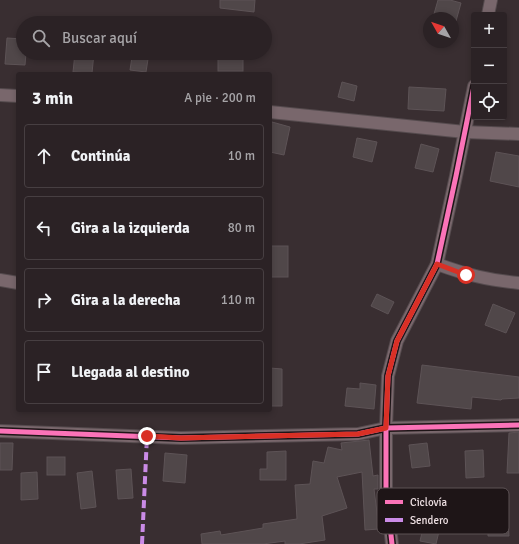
<!DOCTYPE html>
<html lang="es">
<meta charset="utf-8">
<style>
body{margin:0;font-family:Signika,sans-serif;background:#372f32;color:#f1f3f6}
.controls{position:absolute;right:12px;top:12px;display:grid;overflow:hidden;border-radius:4px;box-shadow:0 2px 6px #0003}
.controls button{width:36px;height:36px;display:grid;place-items:center;padding:0;border:0;border-bottom:1px solid #473f42;background:#2b2225;color:#f1f3f6;font:20px sans-serif}
.compass{position:absolute;left:423px;top:12px;width:36px;height:36px;border-radius:50%;background:#2b2225;box-shadow:0 2px 6px #0003;rotate:310deg}
.stop{position:absolute;width:12px;height:12px;margin:-9px;border:3px solid #d93025;border-radius:50%;background:#fff}
.stop.end{background:#d93025;border-color:#fff;box-shadow:0 1px 4px #0008}
.list{margin:0;padding:0;list-style:none}
h2{display:flex;justify-content:space-between;align-items:center;height:52px;margin:0;padding:0 16px;font-size:17px}
h2 small{font-size:13px;font-weight:400;color:#a6a4a7}
.list li{display:grid;grid-template-columns:26px 1fr auto;gap:12px;align-items:center;box-sizing:border-box;height:64px;margin:0 8px 8px;padding:0 8px;border:1px solid #473f42;border-radius:4px}
.list b{display:block;font-size:15px;white-space:nowrap}
.list em{font-size:13px;font-style:normal;color:#a6a4a7}
.icon{flex:none;width:22px;height:22px;fill:none;stroke:currentColor;stroke-width:2;stroke-linecap:round;stroke-linejoin:round}
.map{position:relative;flex:none;width:519px;height:544px;overflow:hidden}
.search{position:absolute;background:#2b2225;box-shadow:0 2px 6px #0003;left:16px;top:16px;width:256px;height:44px;display:flex;align-items:center;gap:10px;box-sizing:border-box;padding:0 14px;border-radius:22px;color:#a6a4a7;font-size:15px}
.panel{position:absolute;background:#2b2225;box-shadow:0 2px 6px #0003;left:16px;top:72px;width:256px;height:340px;border-radius:4px}
.map>svg:first-child{display:block}
.building{fill:#504749;stroke:#5d5356}
.lines{fill:none;stroke-linecap:round;stroke-linejoin:round}
.street-casing{stroke:#554b4e;stroke-width:14}
.street{stroke:#79676c;stroke-width:12}
.quiet{stroke:#ca8be6;stroke-width:4;stroke-dasharray:8 4;stroke-linecap:butt}
.cycleway-casing{stroke:#1e1517;stroke-width:8}
.cycleway{stroke:#fb73b8;stroke-width:5}
.route{stroke:#d93025;stroke-width:5}
.key{fill:#1e1517;stroke:#5c5254;stroke-width:1}
.key-label{font-size:11px;fill:#eee0e3}
</style>
<div class="map">
<svg width="519" height="544" viewBox="0 0 519 544">
<rect width="100%" height="100%" fill="#392e31"/>
<g class="building">
<polygon points="220,0 255,0 254,12 220,8"/>
<polygon points="438,0 450,0 461,3 456,21 453,20 453,18 446,18 434,14"/>
<polygon points="7,38 23,39 23,53 26,53 25,65 5,64"/>
<polygon points="75,53 94,53 92,73 73,72"/>
<rect x="218" y="53" width="25" height="18"/>
<polygon points="132,57 148,59 146,72 130,70"/>
<polygon points="342,82 357,86 354,101 338,97"/>
<polygon points="409,87 446,89 444,111 408,109"/>
<polygon points="272,122 290,127 284,155 270,152 270,129"/>
<polygon points="357,138 377,142 372,162 353,157"/>
<polygon points="421,144 439,149 433,172 415,168"/>
<polygon points="496,152 519,156 519,187 490,181"/>
<rect x="270" y="246" width="18" height="31"/>
<polygon points="377,294 394,302 388,314 371,306"/>
<polygon points="493,304 515,313 506,333 485,325"/>
<polygon points="422,365 519,377 519,398 502,399 501,400 472,397 471,409 417,403"/>
<polygon points="270,368 282,369 282,406 270,406"/>
<polygon points="360,383 376,385 374,409 345,406 347,388 360,389"/>
<polygon points="519,432 519,473 507,473 509,433"/>
<polygon points="369,440 373,476 378,475 378,489 374,489 379,529 365,530 362,472 337,477 347,508 322,516 325,540 299,544 285,544 285,541 263,544 202,544 201,534 220,531 221,535 263,528 263,524 297,519 295,485 310,484 313,461 324,463 328,447 342,450 341,443"/>
<polygon points="0,443 13,443 12,470 0,470"/>
<polygon points="427,443 430,466 412,468 409,445"/>
<polygon points="483,450 484,477 466,478 465,451"/>
<polygon points="286,451 286,480 260,480 260,469 267,469 267,452"/>
<polygon points="165,453 187,455 185,483 163,481"/>
<rect x="47" y="457" width="18" height="18"/>
<polygon points="131,469 133,498 118,499 116,470"/>
<polygon points="92,471 96,507 81,509 77,473"/>
<polygon points="37,472 38,499 21,500 21,473"/>
<polygon points="468,514 469,518 508,518 509,536 488,536 488,527 458,533 454,517"/>
<polygon points="424,524 440,527 436,544 420,541"/>
</g>
<g class="lines">
<g class="street-casing">
<g id="street">
<polyline points="488,15 491,0"/>
<polyline points="0,95 18,96"/>
<polyline points="270,112 465,132 519,134"/>
<path d="M437 264C467 275 488 280 519 283"/>
<polyline points="0,280 18,283"/>
<polyline points="0,431 181,438 358,434 386,428 519,425"/>
<polyline points="392,544 386,490 386,428 388,376 397,341 437,264 456,176 474,86"/>
</g>
</g>
<use href="#street" class="street"/>
<polyline class="quiet" points="142,544 147,436"/>
<g class="cycleway-casing">
<g id="cycleway">
<polyline points="0,431 181,438 358,434 386,428 519,425"/>
<polyline points="392,544 386,490 386,428 388,376 397,341 437,264 456,176 474,86"/>
</g>
</g>
<use href="#cycleway" class="cycleway"/>
</g>
<g class="lines">
<polyline class="route" points="147,436 181,438 358,434 386,428 388,376 397,341 437,264 466,275"/>
</g>
<rect x="377" y="488" width="132" height="46" rx="6" class="key"/>
<rect x="385" y="500" width="18" height="4" fill="#fb73b8"/>
<rect x="385" y="518" width="18" height="4" fill="#ca8be6"/>
<g class="key-label">
<text x="410" y="506">Ciclovía</text>
<text x="410" y="524">Sendero</text>
</g>
</svg>
<div class="controls">
<button>+</button>
<button>−</button>
<button><svg class="icon" aria-label="locate" viewBox="0 0 24 24"><circle cx="12" cy="12" r="6"/><path d="M12 2v4M12 18v4M2 12h4M18 12h4"/></svg></button>
</div>
<svg class="compass" viewBox="-18 -18 36 36"><path d="M0-13l5 13h-10z" fill="#e53935"/><path d="M0 13l5-13h-10z" fill="#a6a4a7"/></svg>
<div class="stop" style="left:466px;top:275px"></div>
<div class="stop end" style="left:147px;top:436px"></div>
<div class="search"><svg class="icon" aria-label="search" viewBox="0 0 24 24"><circle cx="10" cy="10" r="6"/><path d="M15 15l6 6"/></svg>Buscar aquí</div>
<section class="panel">
<h2>3 min<small>A pie · 200 m</small></h2>
<ul class="list">
<li><svg class="icon" aria-label="ahead" viewBox="0 0 24 24"><path d="M12 20V5M6 11l6-6 6 6"/></svg><div><b>Continúa</b></div><em>10 m</em></li>
<li><svg class="icon" aria-label="left" viewBox="0 0 24 24"><path d="M17 20v-9H6M10 6l-5 5 5 5"/></svg><div><b>Gira a la izquierda</b></div><em>80 m</em></li>
<li><svg class="icon" aria-label="right" viewBox="0 0 24 24"><path d="M7 20v-9h11M14 6l5 5-5 5"/></svg><div><b>Gira a la derecha</b></div><em>110 m</em></li>
<li><svg class="icon" aria-label="arrive" viewBox="0 0 24 24"><path d="M6 21V4h12l-3 4 3 4H6"/></svg><div><b>Llegada al destino</b></div></li>
</ul>
</section>
</div>
